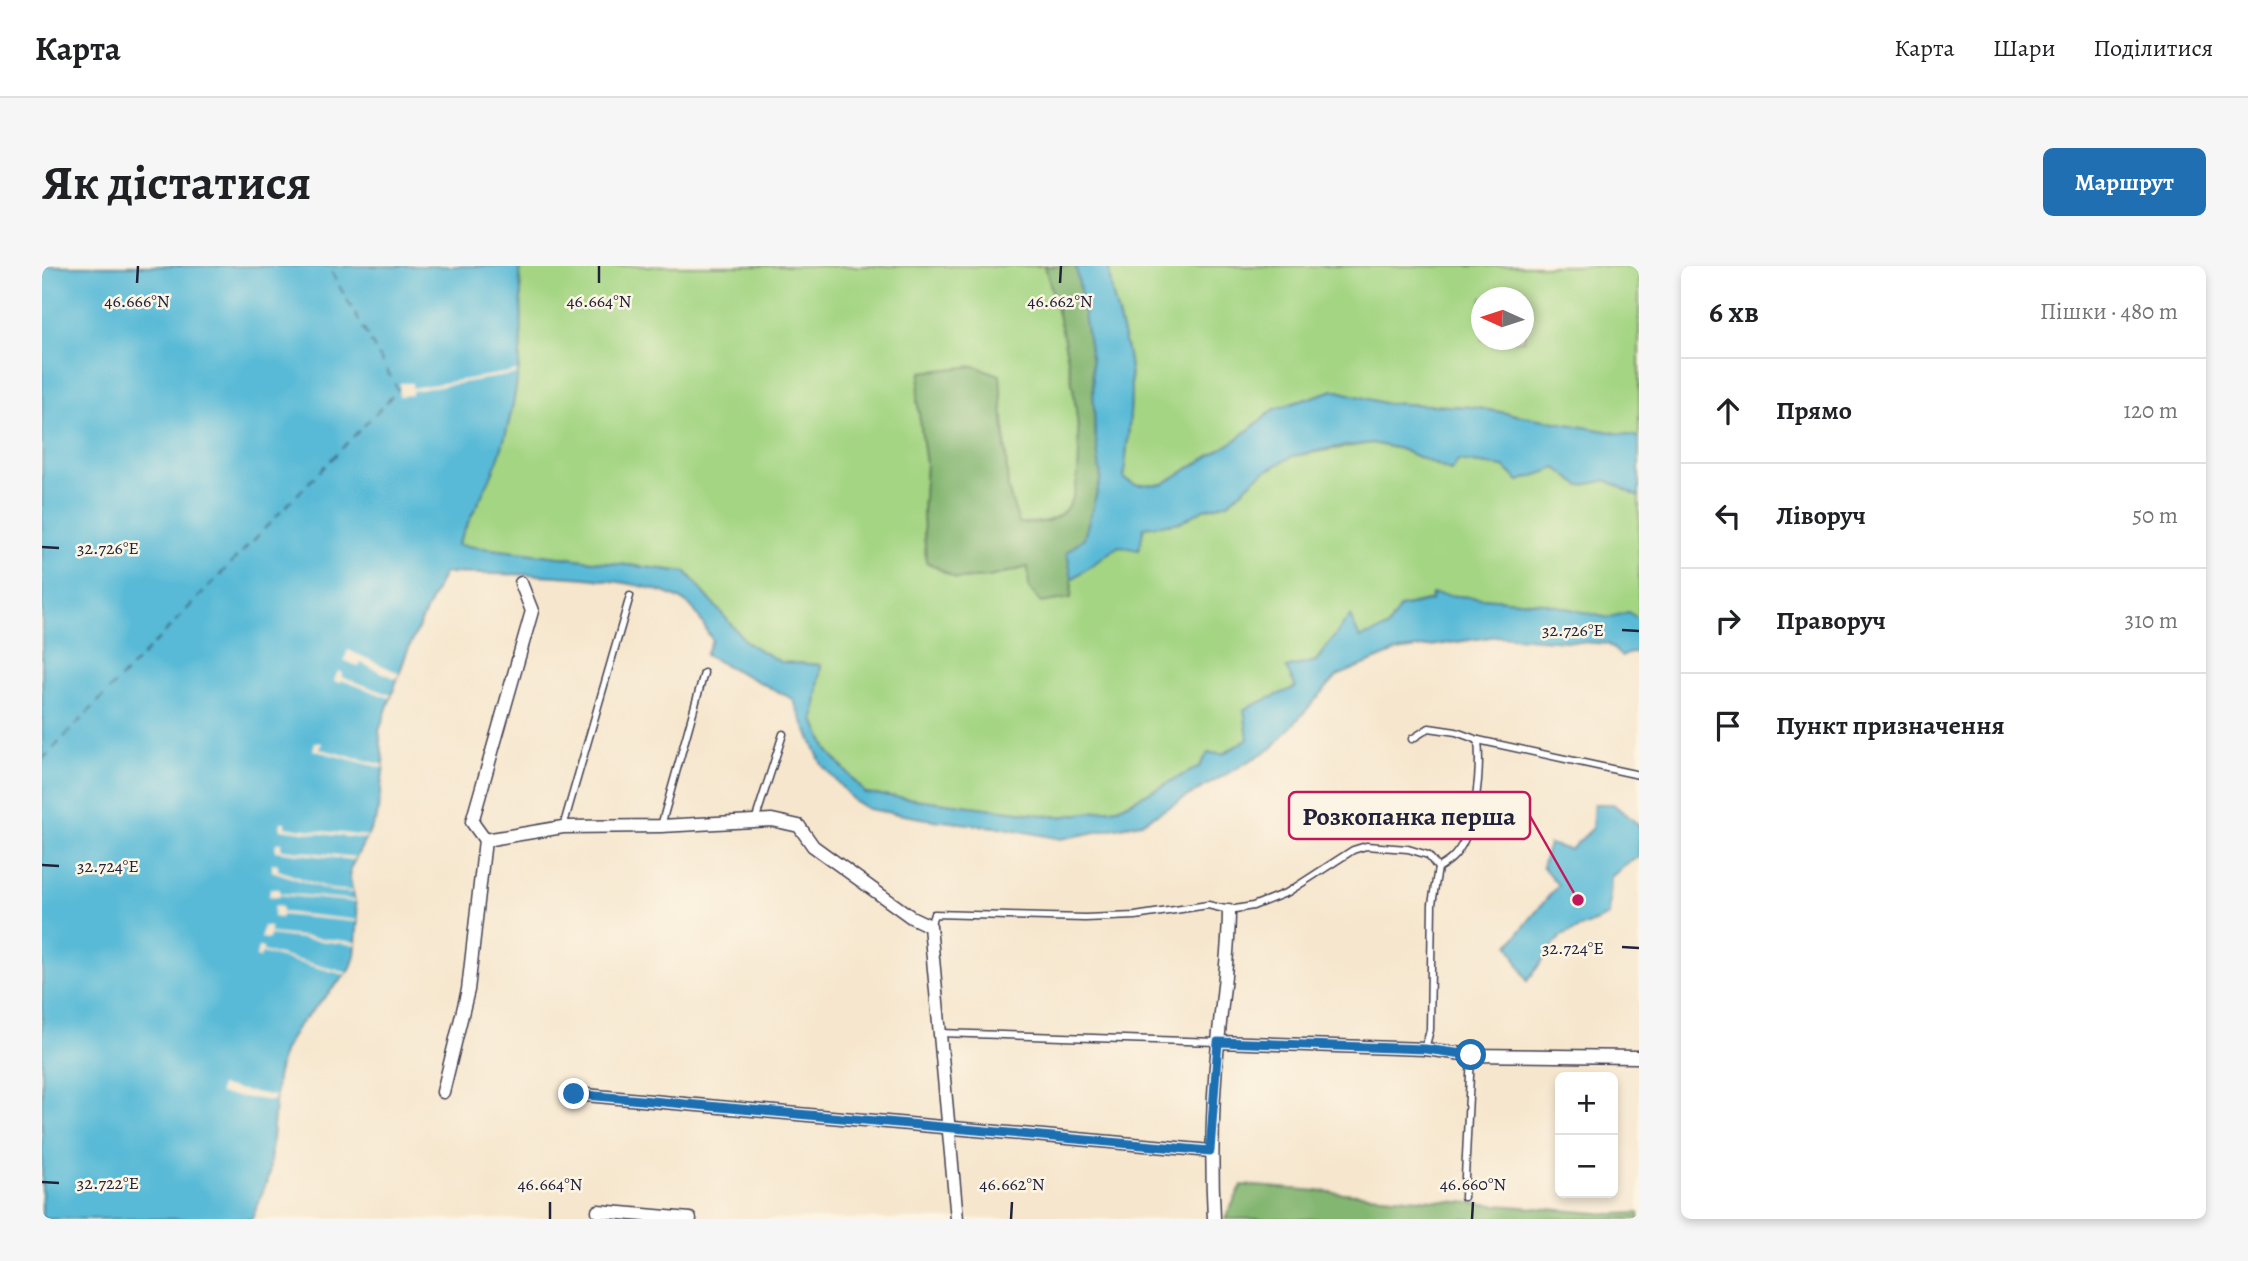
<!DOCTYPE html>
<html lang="uk">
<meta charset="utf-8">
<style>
body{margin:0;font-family:Alegreya,serif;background:#f6f6f6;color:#202124}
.controls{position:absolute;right:21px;bottom:21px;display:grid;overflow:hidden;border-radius:10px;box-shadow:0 4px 10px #0003}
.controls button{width:63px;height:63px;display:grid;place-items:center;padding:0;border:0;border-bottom:2px solid #e0e0e0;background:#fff;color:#202124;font:35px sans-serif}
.compass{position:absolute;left:1429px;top:21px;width:63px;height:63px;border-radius:50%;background:#fff;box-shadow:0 4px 10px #0003;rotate:273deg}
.stop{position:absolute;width:21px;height:21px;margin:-16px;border:5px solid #1f6fb2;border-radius:50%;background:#fff}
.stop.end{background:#1f6fb2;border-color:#fff;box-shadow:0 2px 7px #0008}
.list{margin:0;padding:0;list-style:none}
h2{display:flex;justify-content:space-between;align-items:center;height:91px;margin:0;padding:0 28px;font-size:30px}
h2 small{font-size:23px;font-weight:400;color:#757577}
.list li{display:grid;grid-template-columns:46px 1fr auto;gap:21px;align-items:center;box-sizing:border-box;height:105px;padding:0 28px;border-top:2px solid #e0e0e0}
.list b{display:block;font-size:26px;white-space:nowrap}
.list em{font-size:23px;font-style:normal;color:#757577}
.icon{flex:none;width:38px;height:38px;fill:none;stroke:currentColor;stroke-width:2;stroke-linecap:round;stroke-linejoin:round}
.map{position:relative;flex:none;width:1597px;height:953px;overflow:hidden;border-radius:10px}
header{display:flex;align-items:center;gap:42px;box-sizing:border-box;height:98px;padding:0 35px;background:#fff;border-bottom:2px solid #e0e0e0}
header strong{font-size:33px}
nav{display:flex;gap:38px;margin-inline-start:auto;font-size:24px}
.intro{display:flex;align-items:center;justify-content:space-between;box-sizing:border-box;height:168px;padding:0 42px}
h1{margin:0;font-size:49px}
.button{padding:18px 32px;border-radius:10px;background:#1f6fb2;color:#fff;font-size:24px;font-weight:700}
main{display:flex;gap:42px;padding:0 42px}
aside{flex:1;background:#fff;border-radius:10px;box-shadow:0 4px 10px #0003}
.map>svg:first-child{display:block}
.green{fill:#a4d583;stroke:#637c5f;stroke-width:2;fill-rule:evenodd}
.forest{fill:#83b671;stroke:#526c56;stroke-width:2}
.water{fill:#59bad7;stroke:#3e6e89;stroke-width:2}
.pier{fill:#f6e6cd}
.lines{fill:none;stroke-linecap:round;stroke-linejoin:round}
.ferry{stroke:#355772;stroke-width:2;stroke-dasharray:9 7;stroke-linecap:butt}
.service-casing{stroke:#423f51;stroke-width:9}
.minor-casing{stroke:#423f51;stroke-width:15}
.service{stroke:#fff;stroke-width:6}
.minor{stroke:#fff;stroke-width:12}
.route{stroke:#1f6fb2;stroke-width:9}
.ticks{fill:none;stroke:#22223b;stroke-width:2.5}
.ticks-label{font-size:18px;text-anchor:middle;fill:#22223b;stroke:#fcf5e5;stroke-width:5;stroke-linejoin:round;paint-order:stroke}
.leader{fill:none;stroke:#c2185b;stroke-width:2.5}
.callout-dot{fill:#c2185b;stroke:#fcf5e5;stroke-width:2.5}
.callout{fill:#fcf5e5;stroke:#c2185b;stroke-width:2.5}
.callout-label{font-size:26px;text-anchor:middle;font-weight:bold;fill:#22223b}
</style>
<header>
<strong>Карта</strong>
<nav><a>Карта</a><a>Шари</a><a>Поділитися</a></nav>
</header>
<div class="intro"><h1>Як дістатися</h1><a class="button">Маршрут</a></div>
<main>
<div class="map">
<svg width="1597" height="953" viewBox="0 0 1597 953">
<rect width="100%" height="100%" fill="#fcf5e5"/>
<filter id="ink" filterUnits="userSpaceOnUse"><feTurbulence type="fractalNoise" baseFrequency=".0143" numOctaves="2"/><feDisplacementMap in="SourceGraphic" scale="14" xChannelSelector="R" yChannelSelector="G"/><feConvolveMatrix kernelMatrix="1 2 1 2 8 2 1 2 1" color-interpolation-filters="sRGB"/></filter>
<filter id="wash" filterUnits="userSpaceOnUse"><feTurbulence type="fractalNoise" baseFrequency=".00686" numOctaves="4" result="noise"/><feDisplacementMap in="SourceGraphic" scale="28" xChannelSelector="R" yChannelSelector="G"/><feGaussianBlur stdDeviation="1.57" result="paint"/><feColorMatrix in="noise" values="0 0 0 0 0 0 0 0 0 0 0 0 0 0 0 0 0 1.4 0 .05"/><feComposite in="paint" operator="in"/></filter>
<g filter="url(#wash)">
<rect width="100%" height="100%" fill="#f6e6cd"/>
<g class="green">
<path d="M477 0H1003C1017 47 1059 208 1022 245 1009 258 994 258 977 258L966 223 962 151 875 133 884 198 881 249 884 296 915 313 947 311 986 301 1029 332 1030 313 1102 261 1139 256 1162 243 1186 237 1217 209 1251 190 1330 177 1358 183 1408 205 1416 195 1462 201 1477 215 1515 202 1538 220 1565 214 1597 231V353L1586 346 1566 352 1502 337 1390 328 1389 334 1358 341 1345 362 1318 373 1308 351 1254 420 1206 473 1157 501 1076 542 1018 551 823 527 785 484 772 454 779 399 739 396 705 377 644 306 415 279C429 249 450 212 460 181 478 123 483 60 477 0Z"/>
<path d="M1067 0H1597V171L1430 141 1341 137 1292 124 1233 143 1194 174 1121 218 1094 219 1082 213C1085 172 1094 125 1085 84 1079 56 1068 29 1067 0ZM1440 32H1482V74H1440Z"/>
</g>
<g class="forest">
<path d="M1003 0H1034L1035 3 1050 96 1053 166 1059 212 1042 272 1025 286 1030 313 1029 332 999 337 987 322 986 301 947 311 915 313 884 295 881 248 884 198 875 133 879 106 932 100 958 109 966 223 977 257C994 257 1009 258 1022 245 1059 207 1017 47 1003 0Z"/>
<polygon points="1200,919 1570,948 1597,947 1597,953 1183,953"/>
</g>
<g class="water">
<path d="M0 0H477C483 60 478 123 460 181 451 212 429 249 415 279L644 306 705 377 739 396 779 399 772 454 785 484 823 527 1018 551 1076 542 1157 501 1166 487 1181 488 1206 473 1202 443 1254 421 1244 402 1274 395 1308 350 1318 372 1345 362 1358 341 1389 335 1390 328 1502 337 1566 352 1586 346 1597 353V385L1579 390 1566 378 1455 370 1355 385 1295 410 1230 482 1099 557 1019 573 963 562 891 554 826 543 811 534 780 499 751 433 663 389 670 374C663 363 656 345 646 338 599 305 462 309 402 307L365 386 337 465 342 499 335 551 309 601 308 613 316 650 313 690 308 704 255 761 241 786 235 812 227 909 210 953H0Z"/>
<path d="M1034 0H1067C1068 29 1079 56 1085 84 1094 125 1085 172 1082 213L1094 219 1121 218 1194 174 1233 143 1292 124 1341 137 1430 141 1597 171V231L1565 214 1538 220 1515 202 1477 215 1462 201 1416 195 1409 205 1358 183 1330 177 1290 182 1251 190 1217 209 1186 237 1162 243 1139 256 1102 261 1097 284 1077 280 1030 313 1025 286 1042 272 1059 212 1053 166 1050 96Z"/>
<polygon points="1552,538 1571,538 1597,559 1597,592 1591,593 1569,611 1567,650 1519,670 1485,715 1467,679 1516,619 1500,600 1507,578 1528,584 1550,563"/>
</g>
<g class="pier">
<polygon points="475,105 474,108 370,125 370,129 357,130 358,117 370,117 370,122"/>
<polygon points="306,384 357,407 355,413 319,397 317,401 302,394"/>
<polygon points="296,405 301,407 300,411 349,429 348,432 299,414 298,417 292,415"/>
<polygon points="273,476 280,477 278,483 342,499 341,502 271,484"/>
<polygon points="239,556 244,556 244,561 325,570 324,573 238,563"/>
<polygon points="234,577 239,577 239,583 313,591 312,594 233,585"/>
<polygon points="230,597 236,598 236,604 288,623 311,625 311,627 289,625 230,605"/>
<polygon points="228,622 237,623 238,627 313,634 313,636 238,629 237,631 227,630"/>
<polygon points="232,640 240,641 240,646 316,654 315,656 240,649 239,652 231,651"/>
<polygon points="221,660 228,661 228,667 314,676 314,679 228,669 227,673 219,672"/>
<polygon points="216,681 221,682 221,685 306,707 304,709 220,687 218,692 214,691"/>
<polygon points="178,820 233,830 232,835 177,828"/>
</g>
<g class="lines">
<polyline class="ferry" points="0,494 356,124 286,0"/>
</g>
</g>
<g filter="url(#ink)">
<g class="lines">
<g class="service-casing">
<g id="service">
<polyline points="1370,473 1387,462 1414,466 1436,474 1597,509"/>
<polyline points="713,555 741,468"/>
<polyline points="619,560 662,407"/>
<polyline points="521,561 588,330"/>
<path d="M888 660 892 648 1043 652 1093 650 1166 639 1187 644 1211 640 1246 626 1311 584 1324 580 1366 583 1386 589 1396 602C1400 599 1405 597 1409 593 1434 571 1439 505 1436 474"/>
<polyline points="898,767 1175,776"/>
<polyline points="1383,783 1388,764 1390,638 1396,602"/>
<polyline points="1422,931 1429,789"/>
</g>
</g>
<g class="minor-casing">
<g id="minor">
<polyline points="443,574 521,561 619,560 730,554 757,560 771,580 869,651 888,660 915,953"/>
<polyline points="1176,776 1383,783 1429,789 1595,791"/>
<polyline points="401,826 426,724 443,574 430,556 490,345 479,317"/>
<polyline points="532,828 1169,885"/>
<polyline points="556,945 648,953"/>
<path d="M1172 953C1169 894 1170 836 1176 777 1180 732 1187 689 1187 644"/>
</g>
</g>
<use href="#service" class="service"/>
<use href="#minor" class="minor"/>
</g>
</g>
<g class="lines" filter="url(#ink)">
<polyline class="route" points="532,828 1168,885 1176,776 1383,783 1429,789"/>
</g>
<path class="ticks" d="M95 17 96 0M557 17V0M1018 17 1019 0M0 281 17 282M1580 364 1597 365M0 599 17 600M1580 681 1597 682M0 916 17 917M508 953V936M969 953 970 936M1430 953 1431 936"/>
<g class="ticks-label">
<text x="95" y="41">46.666°N</text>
<text x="557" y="41">46.664°N</text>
<text x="1018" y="41">46.662°N</text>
<text x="66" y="288">32.726°E</text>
<text x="1531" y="370">32.726°E</text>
<text x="66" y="606">32.724°E</text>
<text x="1531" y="688">32.724°E</text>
<text x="66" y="923">32.722°E</text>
<text x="508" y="924">46.664°N</text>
<text x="970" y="924">46.662°N</text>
<text x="1431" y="924">46.660°N</text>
</g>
<path class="leader" d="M1536 634L1488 550"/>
<circle class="callout-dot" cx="1536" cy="634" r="7"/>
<rect class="callout" x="1247" y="526" width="241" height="47" rx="7"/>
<g class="callout-label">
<text x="1367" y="559">Розкопанка перша</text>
</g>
</svg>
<div class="controls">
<button>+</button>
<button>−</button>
</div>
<svg class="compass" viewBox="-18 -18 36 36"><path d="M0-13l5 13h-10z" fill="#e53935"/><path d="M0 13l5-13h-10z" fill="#757577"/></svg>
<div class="stop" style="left:1429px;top:789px"></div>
<div class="stop end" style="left:532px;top:828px"></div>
</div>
<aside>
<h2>6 хв<small>Пішки · 480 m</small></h2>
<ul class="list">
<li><svg class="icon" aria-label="ahead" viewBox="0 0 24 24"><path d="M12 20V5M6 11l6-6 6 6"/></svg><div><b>Прямо</b></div><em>120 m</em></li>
<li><svg class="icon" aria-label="left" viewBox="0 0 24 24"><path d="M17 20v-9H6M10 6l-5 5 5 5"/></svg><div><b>Ліворуч</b></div><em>50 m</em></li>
<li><svg class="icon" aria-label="right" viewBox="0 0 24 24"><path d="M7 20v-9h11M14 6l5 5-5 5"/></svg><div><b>Праворуч</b></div><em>310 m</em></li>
<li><svg class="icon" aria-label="arrive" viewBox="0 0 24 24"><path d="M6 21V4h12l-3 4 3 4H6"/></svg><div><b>Пункт призначення</b></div></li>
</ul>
</aside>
</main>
